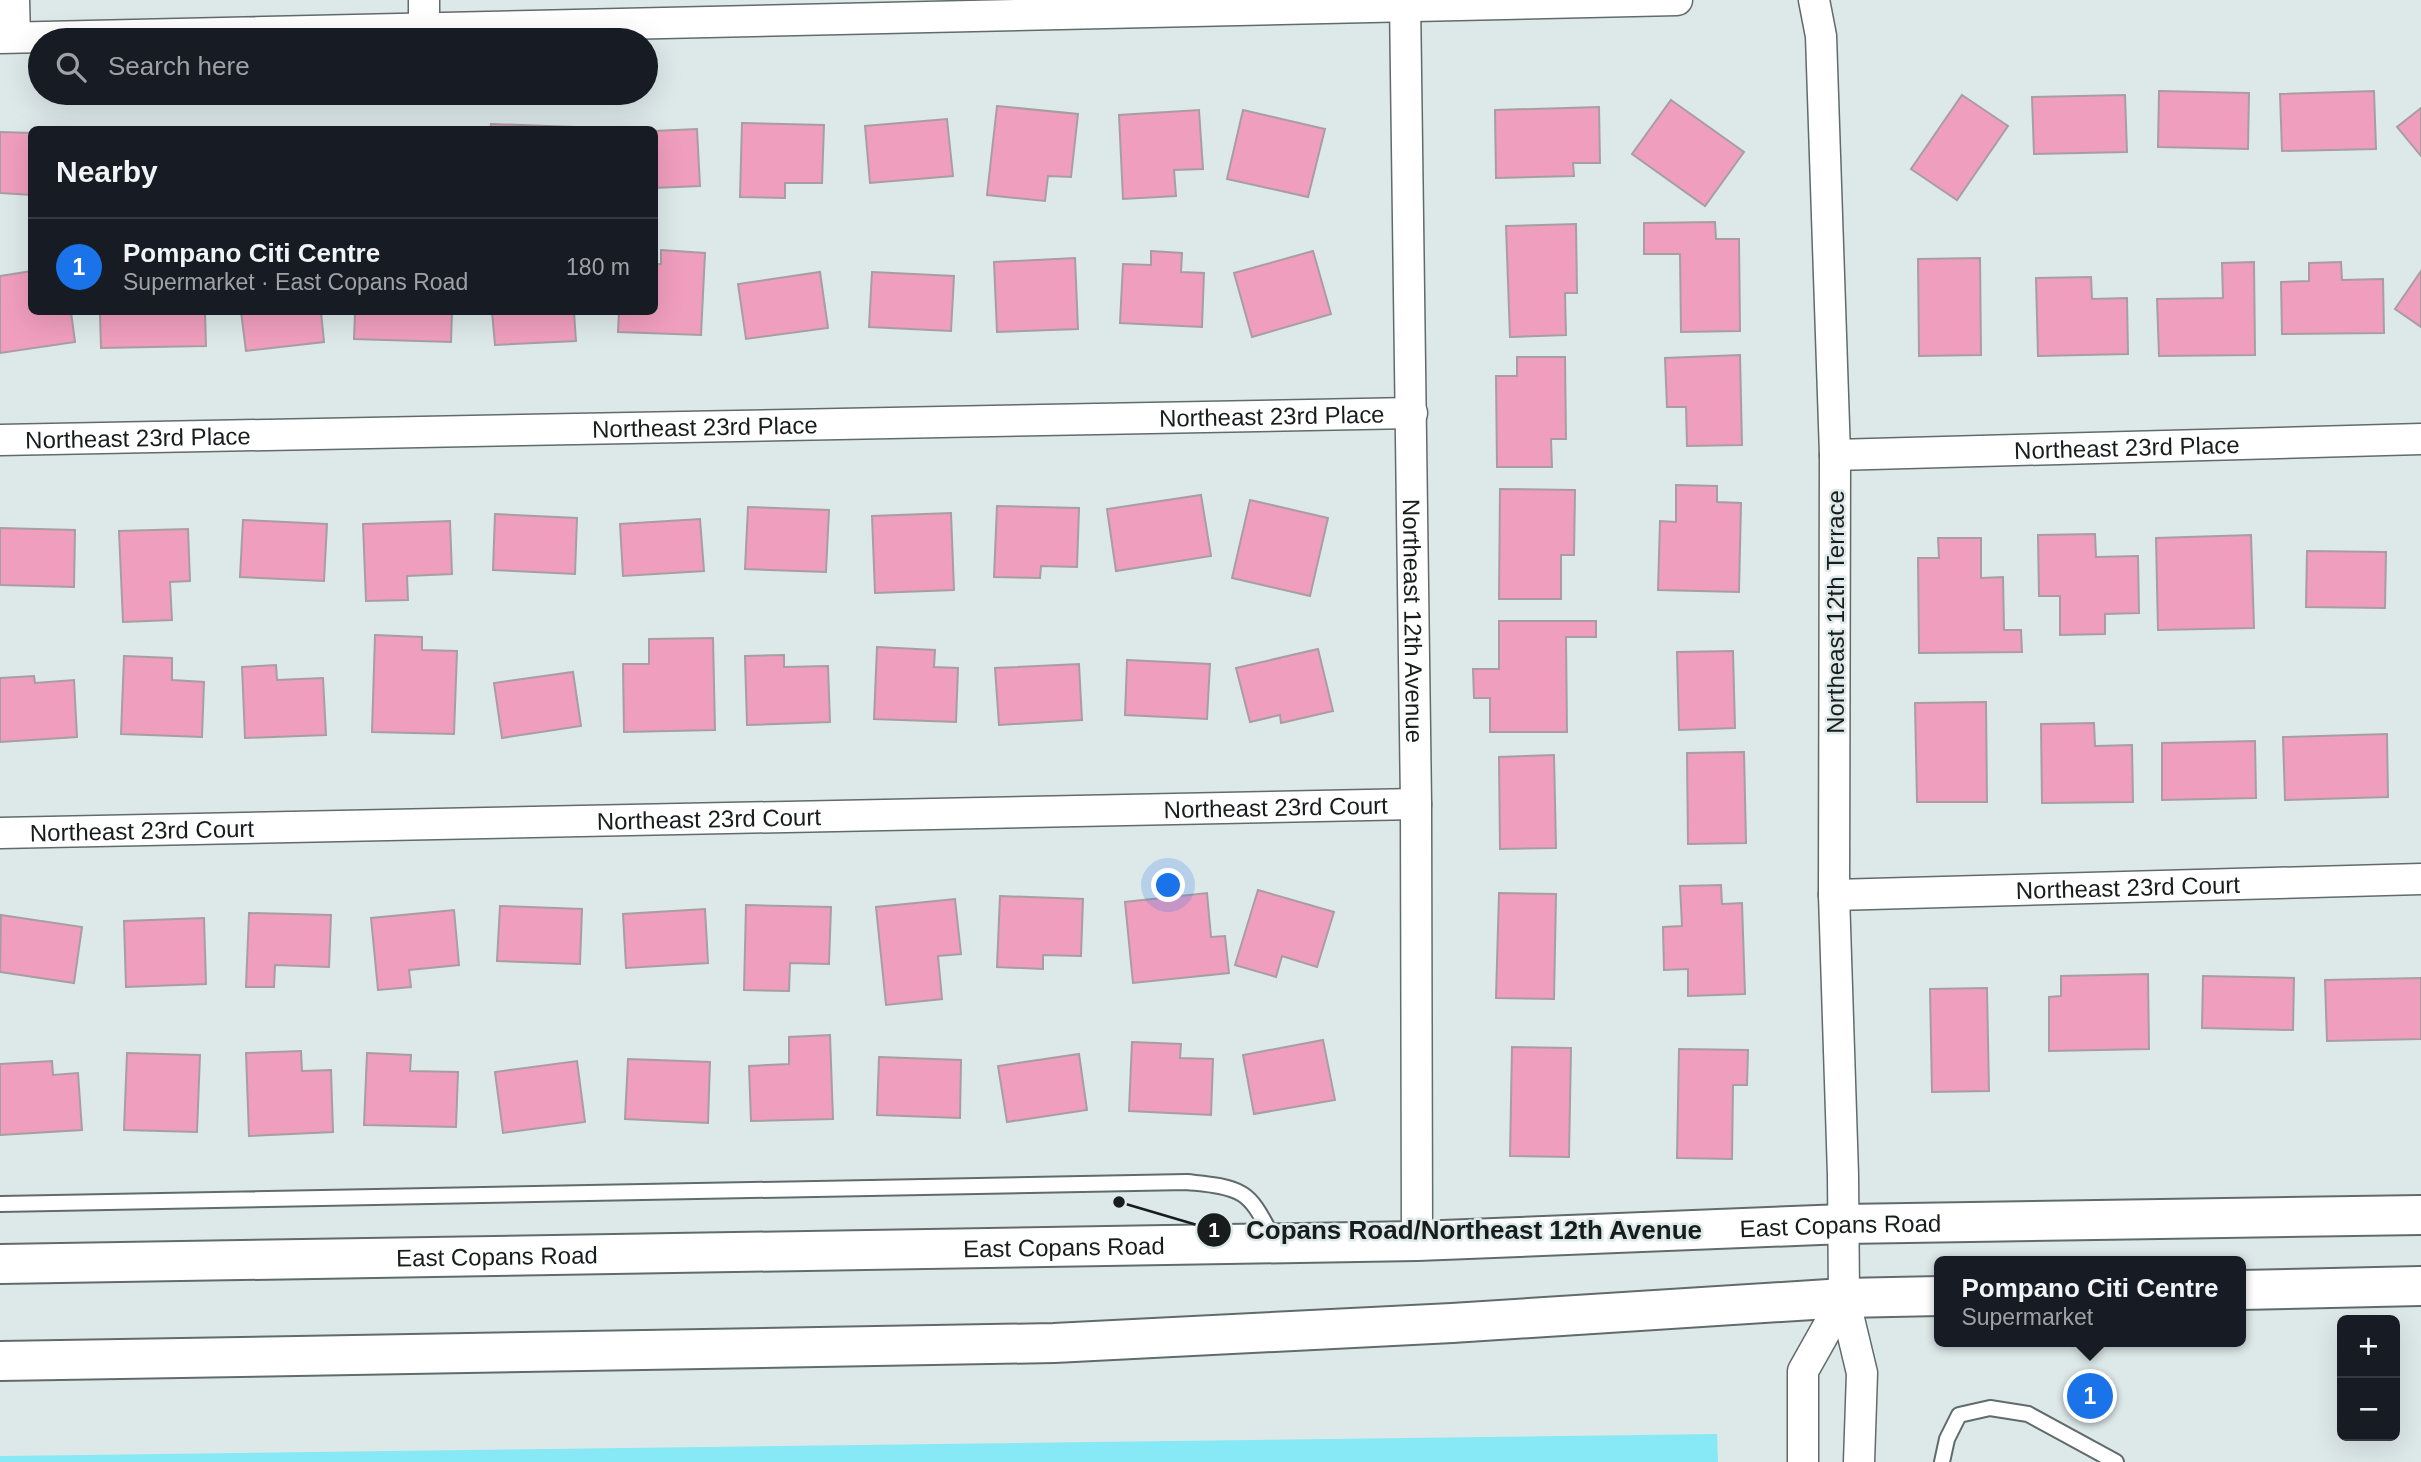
<!DOCTYPE html>
<meta charset="utf-8">
<style>
body{margin:0;font-family:Helvetica,sans-serif;background:#20242c;color:#f1f3f6}
.controls{position:absolute;right:21px;bottom:21px;display:grid;overflow:hidden;border-radius:10px;box-shadow:0 7px 28px #0002}
.controls button{width:63px;height:63px;display:grid;place-items:center;padding:0;border:0;border-bottom:2px solid #363941;background:#171b24;color:#f1f3f6;font:35px sans-serif}
.you{position:absolute;left:1169px;top:886px;width:24px;height:24px;margin:-18px;border:5px solid #fff;border-radius:50%;background:#1a73e8;box-shadow:0 0 0 10px #1a73e833}
.badge{display:grid;place-items:center;width:46px;height:46px;border-radius:50%;background:#1a73e8;color:#fff;font-size:23px;font-weight:700}
.pin{position:absolute;translate:-50% -50%;border:4px solid #fff;box-shadow:0 2px 7px #0006}
.popup{position:absolute;left:1934px;top:1256px;width:312px;height:91px;box-sizing:border-box;display:grid;place-content:center;border-radius:10px;background:#171b24;filter:drop-shadow(0 2px 5px #0005);font-size:23px;white-space:nowrap;color:#9ea1a6}
.popup b{font-size:26px;color:#f1f3f6}
.popup::after{content:'';position:absolute;left:50%;top:100%;margin-left:-14px;border:14px solid transparent;border-top-color:#171b24}
.list{margin:0;padding:0;list-style:none}
h2{display:flex;justify-content:space-between;align-items:center;height:91px;margin:0;padding:0 28px;font-size:30px}
h2 small{font-size:23px;font-weight:400;color:#9ea1a6}
.list li{display:grid;grid-template-columns:46px 1fr auto;gap:21px;align-items:center;box-sizing:border-box;height:98px;padding:0 28px;border-top:2px solid #363941}
.list b{display:block;font-size:26px;white-space:nowrap}
.list p{margin:0;font-size:23px;white-space:nowrap;color:#9ea1a6}
.list em{font-size:23px;font-style:normal;color:#9ea1a6}
.icon{flex:none;width:38px;height:38px;fill:none;stroke:currentColor;stroke-width:2;stroke-linecap:round;stroke-linejoin:round}
.map{position:relative;flex:none;width:2421px;height:1462px;overflow:hidden}
.search{position:absolute;background:#171b24;box-shadow:0 7px 28px #0002;left:28px;top:28px;width:630px;height:77px;display:flex;align-items:center;gap:18px;box-sizing:border-box;padding:0 24px;border-radius:38px;color:#9ea1a6;font-size:26px}
.panel{position:absolute;background:#171b24;box-shadow:0 7px 28px #0002;left:28px;top:126px;width:630px;height:189px;border-radius:10px}
.map>svg:first-child{display:block}
.green{fill:#86e9f5}
.building{fill:#f09ebd;stroke:#a89ea1;stroke-width:2}
.lines{fill:none;stroke-linecap:round;stroke-linejoin:round}
.lane-casing{stroke:#616b6c;stroke-width:18}
.street-casing{stroke:#616b6c;stroke-width:33}
.secondary-casing{stroke:#616b6c;stroke-width:42}
.lane{stroke:#fff;stroke-width:14}
.street{stroke:#fff;stroke-width:30}
.secondary{stroke:#fff;stroke-width:38}
.labels{text-anchor:middle;dominant-baseline:central;stroke-width:5;stroke-linejoin:round;paint-order:stroke}
.street-label{font-size:24px;fill:#181c1c;stroke:#dde8e9}
.leader{fill:none;stroke:#181c1c;stroke-width:2.5}
.callout-dot{fill:#181c1c;stroke:#dde8e9;stroke-width:2.5}
.mark-label{font-size:21px;text-anchor:middle;font-weight:bold;fill:#fff}
.callout-label{font-size:26px;text-anchor:middle;font-weight:bold;fill:#181c1c;stroke:#dde8e9;stroke-width:5;stroke-linejoin:round;paint-order:stroke}
</style>
<div class="map">
<svg width="2421" height="1462" viewBox="0 0 2421 1462">
<rect width="100%" height="100%" fill="#dde8e9"/>
<polygon class="green" points="1717,1434 1718,1462 0,1462 0,1456 87,1455"/>
<g class="building">
<polygon points="2159,91 2249,93 2248,149 2158,147"/>
<polygon points="2374,91 2376,149 2282,151 2280,94"/>
<polygon points="1962,95 2008,126 1957,200 1911,169"/>
<polygon points="2125,95 2127,152 2034,154 2032,97"/>
<polygon points="1671,100 1744,152 1705,206 1632,154"/>
<polygon points="997,106 1078,114 1071,177 1048,176 1045,201 987,195"/>
<polygon points="1599,107 1600,163 1573,163 1574,176 1496,178 1495,110"/>
<polygon points="2421,108 2421,156 2397,127"/>
<polygon points="1199,110 1203,169 1174,170 1176,196 1123,199 1119,115"/>
<polygon points="1243,110 1325,129 1308,197 1227,179"/>
<polygon points="947,119 953,176 870,183 865,126"/>
<polygon points="742,123 824,125 822,183 785,183 785,198 740,197"/>
<polygon points="491,124 574,127 574,130 490,130"/>
<polygon points="697,129 700,186 654,188 654,131"/>
<polygon points="0,132 32,133 32,195 0,193"/>
<polygon points="1715,222 1716,239 1739,239 1740,331 1681,332 1680,254 1644,254 1644,223"/>
<polygon points="1576,224 1577,293 1565,293 1566,335 1510,337 1506,226"/>
<polygon points="661,250 705,253 701,335 618,332 619,312 654,312 654,264 661,264"/>
<polygon points="1151,251 1182,253 1181,272 1204,273 1202,327 1120,323 1123,264 1151,265"/>
<polygon points="1313,251 1331,314 1252,337 1234,273"/>
<polygon points="1075,258 1078,329 997,332 994,262"/>
<polygon points="1980,258 1981,355 1919,356 1918,259"/>
<polygon points="2254,262 2255,355 2159,356 2157,299 2223,298 2222,263"/>
<polygon points="2341,262 2342,280 2383,279 2384,333 2282,334 2281,282 2309,281 2309,263"/>
<polygon points="32,271 32,312 71,312 75,342 0,353 0,276"/>
<polygon points="2421,271 2421,327 2395,309"/>
<polygon points="820,272 828,328 746,339 738,284"/>
<polygon points="872,272 954,276 951,331 869,327"/>
<polygon points="2091,277 2092,299 2127,298 2128,354 2038,356 2036,278"/>
<polygon points="100,312 205,312 206,346 101,348"/>
<polygon points="241,312 321,312 324,342 246,351"/>
<polygon points="355,312 452,312 451,342 354,339"/>
<polygon points="492,312 574,312 576,341 495,345"/>
<polygon points="1740,355 1742,445 1687,446 1686,407 1667,407 1665,358"/>
<polygon points="1517,357 1565,357 1566,439 1551,439 1552,467 1497,467 1496,376 1517,376"/>
<polygon points="1676,485 1717,486 1717,502 1741,503 1739,592 1658,590 1660,521 1676,522"/>
<polygon points="1500,489 1575,490 1574,555 1561,555 1561,599 1499,599"/>
<polygon points="1201,495 1211,556 1116,571 1107,509"/>
<polygon points="1250,500 1328,518 1310,596 1232,578"/>
<polygon points="997,506 1079,508 1077,567 1041,566 1040,578 994,577"/>
<polygon points="748,507 829,510 826,572 745,569"/>
<polygon points="951,513 954,590 875,593 872,516"/>
<polygon points="495,514 577,518 575,574 493,570"/>
<polygon points="700,519 704,571 623,576 620,524"/>
<polygon points="243,520 327,524 324,581 240,577"/>
<polygon points="450,521 452,574 407,576 408,600 366,601 363,524"/>
<polygon points="0,528 75,530 74,587 0,585"/>
<polygon points="188,529 190,581 170,582 172,620 123,622 119,531"/>
<polygon points="2095,534 2096,557 2138,556 2139,613 2105,614 2105,634 2060,635 2060,596 2039,596 2038,535"/>
<polygon points="2251,535 2254,628 2158,630 2156,538"/>
<polygon points="1938,538 1981,538 1981,578 2003,577 2004,630 2021,630 2022,652 1919,653 1918,558 1939,558"/>
<polygon points="2307,551 2386,552 2385,608 2306,607"/>
<polygon points="1499,621 1596,621 1596,637 1566,637 1567,732 1490,732 1490,698 1474,698 1473,669 1499,669"/>
<polygon points="375,635 422,637 422,650 457,651 454,734 372,732"/>
<polygon points="713,638 715,730 624,732 623,664 649,664 649,639"/>
<polygon points="877,647 935,650 934,667 958,668 956,722 874,719"/>
<polygon points="1318,649 1333,711 1281,723 1280,715 1250,722 1236,668"/>
<polygon points="1733,651 1735,728 1679,730 1677,652"/>
<polygon points="784,655 784,667 828,666 830,722 747,725 745,656"/>
<polygon points="124,656 172,658 172,680 204,682 202,737 121,734"/>
<polygon points="1127,660 1210,664 1207,719 1125,715"/>
<polygon points="1079,664 1082,720 999,725 995,668"/>
<polygon points="276,665 277,680 323,678 326,735 245,738 242,667"/>
<polygon points="573,672 581,726 502,738 494,683"/>
<polygon points="34,676 35,683 74,680 77,737 0,742 0,678"/>
<polygon points="1986,702 1987,802 1917,802 1915,703"/>
<polygon points="2094,723 2095,746 2132,745 2133,802 2042,803 2041,724"/>
<polygon points="2387,734 2388,797 2285,800 2283,737"/>
<polygon points="2255,741 2256,798 2162,800 2162,743"/>
<polygon points="1744,752 1746,843 1688,844 1687,753"/>
<polygon points="1554,755 1556,848 1500,849 1499,757"/>
<polygon points="1721,885 1722,904 1742,903 1745,994 1688,996 1688,969 1664,970 1663,927 1682,926 1680,886"/>
<polygon points="1258,890 1334,912 1317,967 1282,956 1276,977 1235,965"/>
<polygon points="1207,893 1211,937 1225,936 1229,973 1133,983 1125,902"/>
<polygon points="1499,893 1556,894 1554,999 1496,998"/>
<polygon points="1000,896 1083,899 1081,956 1043,955 1043,969 997,967"/>
<polygon points="955,899 961,954 938,956 942,999 886,1005 876,907"/>
<polygon points="746,905 831,907 829,964 790,963 789,991 744,990"/>
<polygon points="500,906 582,909 580,964 497,961"/>
<polygon points="705,909 708,963 626,968 623,914"/>
<polygon points="454,910 459,965 409,970 411,987 378,990 371,918"/>
<polygon points="249,913 331,915 329,967 275,965 274,987 246,987"/>
<polygon points="1,915 82,927 74,983 0,972"/>
<polygon points="204,918 206,984 126,987 124,921"/>
<polygon points="2148,974 2149,1049 2049,1051 2049,997 2061,996 2061,976"/>
<polygon points="2203,976 2294,978 2293,1030 2202,1028"/>
<polygon points="2421,978 2421,1039 2327,1041 2325,980"/>
<polygon points="1987,988 1989,1091 1932,1092 1930,989"/>
<polygon points="830,1035 833,1119 751,1121 749,1066 789,1064 789,1037"/>
<polygon points="1323,1040 1335,1100 1254,1114 1243,1055"/>
<polygon points="1132,1042 1181,1044 1180,1058 1213,1059 1211,1115 1129,1111"/>
<polygon points="1512,1047 1571,1048 1569,1157 1510,1156"/>
<polygon points="1679,1049 1748,1050 1747,1085 1733,1085 1732,1159 1677,1158"/>
<polygon points="301,1051 302,1071 331,1070 333,1132 249,1136 246,1053"/>
<polygon points="127,1053 200,1055 197,1132 124,1130"/>
<polygon points="367,1053 411,1055 410,1071 458,1072 456,1127 364,1125"/>
<polygon points="1079,1054 1087,1110 1007,1122 998,1066"/>
<polygon points="879,1057 961,1060 960,1118 877,1115"/>
<polygon points="628,1059 710,1062 708,1123 625,1119"/>
<polygon points="52,1061 53,1075 78,1073 82,1130 0,1135 0,1064"/>
<polygon points="577,1061 585,1122 503,1133 495,1072"/>
</g>
<g class="lines">
<g class="lane-casing">
<g id="lane">
<path d="M0 1204 1187 1182C1204 1184 1227 1185 1242 1194 1257 1203 1265 1225 1274 1239"/>
<polyline points="1942,1462 1947,1439 1959,1415 1990,1408 2028,1414 2116,1462"/>
</g>
</g>
<g class="street-casing">
<g id="street">
<polyline points="14,0 15,37"/>
<polyline points="424,0 424,28"/>
<path id="s1" d="M1405 0 1416 804 1417 1241"/>
<polyline points="1814,0 1821,36 1835,455 1834,895 1843,1175 1844,1298 1862,1373 1859,1462"/>
<polyline points="0,38 1677,0"/>
<path id="s2" d="M0 440 1412 413"/>
<path id="s3" d="M1835 455 2421 439"/>
<path id="s4" d="M0 833 1416 804"/>
<path id="s5" d="M1834 895 2421 879"/>
<polyline points="1803,1462 1803,1371 1844,1298"/>
</g>
</g>
<g class="secondary-casing">
<g id="secondary">
<path id="s6" d="M0 1264 1417 1241 1844 1224 2421 1215"/>
<polyline points="2240,1290 2421,1286"/>
<polyline points="0,1361 1054,1343 1452,1323 1844,1298 1940,1296"/>
</g>
</g>
<use href="#lane" class="lane"/>
<use href="#street" class="street"/>
<use href="#secondary" class="secondary"/>
</g>
<g class="labels">
<g class="street-label">
<text stroke="none"><textPath href="#s2" startOffset="1272">Northeast 23rd Place</textPath></text>
<text stroke="none"><textPath href="#s2" startOffset="705">Northeast 23rd Place</textPath></text>
<text stroke="none"><textPath href="#s2" startOffset="138">Northeast 23rd Place</textPath></text>
<text stroke="none"><textPath href="#s3" startOffset="292">Northeast 23rd Place</textPath></text>
<text transform="translate(1835 612) rotate(-90)">Northeast 12th Terrace</text>
<text stroke="none"><textPath href="#s1" startOffset="621">Northeast 12th Avenue</textPath></text>
<text stroke="none"><textPath href="#s4" startOffset="1276">Northeast 23rd Court</textPath></text>
<text stroke="none"><textPath href="#s4" startOffset="709">Northeast 23rd Court</textPath></text>
<text stroke="none"><textPath href="#s4" startOffset="142">Northeast 23rd Court</textPath></text>
<text stroke="none"><textPath href="#s5" startOffset="294">Northeast 23rd Court</textPath></text>
<text stroke="none"><textPath href="#s6" startOffset="1841">East Copans Road</textPath></text>
<text stroke="none"><textPath href="#s6" startOffset="1064">East Copans Road</textPath></text>
<text stroke="none"><textPath href="#s6" startOffset="497">East Copans Road</textPath></text>
</g>
</g>
<path class="leader" d="M1119 1202L1214 1230"/>
<g class="callout-dot">
<circle cx="1119" cy="1202" r="7"/>
<circle cx="1214" cy="1230" r="18"/>
</g>
<g class="mark-label">
<text x="1214" y="1237">1</text>
</g>
<g class="callout-label">
<text x="1474" y="1239">Copans Road/Northeast 12th Avenue</text>
</g>
</svg>
<div class="controls">
<button>+</button>
<button>−</button>
</div>
<div class="you"></div>
<div class="pin badge" style="left:2090px;top:1396px">1</div>
<div class="popup"><b>Pompano Citi Centre</b>Supermarket</div>
<div class="search"><svg class="icon" aria-label="search" viewBox="0 0 24 24"><circle cx="10" cy="10" r="6"/><path d="M15 15l6 6"/></svg>Search here</div>
<section class="panel">
<h2>Nearby<small></small></h2>
<ul class="list">
<li><span class="badge">1</span><div><b>Pompano Citi Centre</b><p>Supermarket · East Copans Road</p></div><em>180 m</em></li>
</ul>
</section>
</div>
